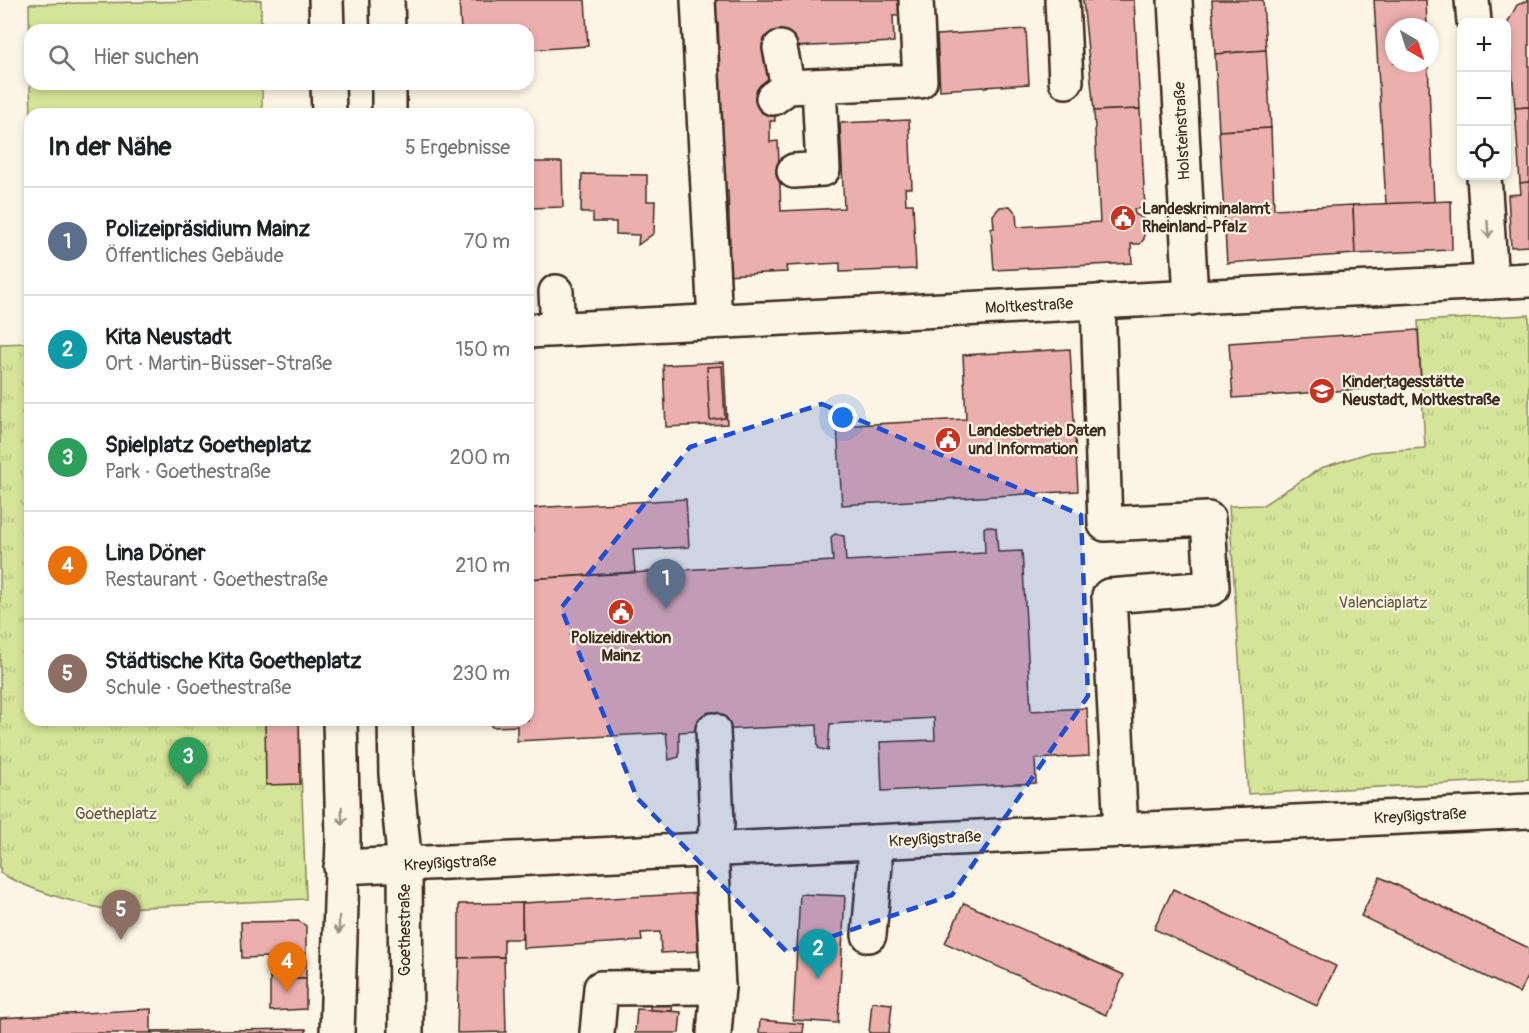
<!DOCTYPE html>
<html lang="de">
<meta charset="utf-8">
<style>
body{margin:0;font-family:Pangolin,sans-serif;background:#f2f2f2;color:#202124}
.controls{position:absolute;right:18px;top:18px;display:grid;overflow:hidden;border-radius:12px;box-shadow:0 3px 9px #0003}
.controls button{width:54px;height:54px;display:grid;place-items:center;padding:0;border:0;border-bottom:2px solid #e0e0e0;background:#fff;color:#202124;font:30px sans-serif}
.compass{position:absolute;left:1385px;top:18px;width:54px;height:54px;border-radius:50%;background:#fff;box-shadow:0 3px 9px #0003;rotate:141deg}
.you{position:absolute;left:843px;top:418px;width:21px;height:21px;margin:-15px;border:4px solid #fff;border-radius:50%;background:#1a73e8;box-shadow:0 0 0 9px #1a73e833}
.badge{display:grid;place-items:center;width:39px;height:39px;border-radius:50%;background:#c8321e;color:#fff;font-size:20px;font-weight:700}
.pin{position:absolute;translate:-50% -50px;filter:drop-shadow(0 2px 3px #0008)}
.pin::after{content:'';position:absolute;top:32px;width:21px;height:18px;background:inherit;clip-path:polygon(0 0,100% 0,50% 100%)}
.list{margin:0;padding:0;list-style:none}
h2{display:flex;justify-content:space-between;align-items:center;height:78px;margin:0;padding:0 24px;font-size:26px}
h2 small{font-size:20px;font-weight:400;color:#757577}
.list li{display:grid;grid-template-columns:39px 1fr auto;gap:18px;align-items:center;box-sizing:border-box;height:108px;padding:0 24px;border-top:2px solid #e0e0e0}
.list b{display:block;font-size:22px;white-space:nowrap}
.list p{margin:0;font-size:20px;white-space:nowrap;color:#757577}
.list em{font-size:20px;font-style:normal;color:#757577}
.icon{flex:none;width:33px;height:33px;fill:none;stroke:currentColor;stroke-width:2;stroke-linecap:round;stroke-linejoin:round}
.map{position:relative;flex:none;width:1529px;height:1033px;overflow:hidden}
.search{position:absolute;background:#fff;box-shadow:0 3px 9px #0003;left:24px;top:24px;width:510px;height:66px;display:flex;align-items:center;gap:15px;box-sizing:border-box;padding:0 21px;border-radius:18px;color:#757577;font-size:22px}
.panel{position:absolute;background:#fff;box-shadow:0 3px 9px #0003;left:24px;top:108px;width:510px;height:618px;border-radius:18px}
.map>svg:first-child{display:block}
.grass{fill:#d4e498;stroke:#88875b;stroke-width:1.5}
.park{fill:url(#park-tufts);stroke:#88875b;stroke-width:1.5}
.building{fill:#ebb0ae;stroke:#3b2a1e;stroke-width:1.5}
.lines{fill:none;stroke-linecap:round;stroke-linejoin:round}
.minor-casing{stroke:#3b2a1e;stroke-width:38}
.minor{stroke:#fcf5e5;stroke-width:33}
.oneway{stroke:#9c9082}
.marked{fill:#1d4ed8;fill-opacity:0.2;stroke:#1d4ed8;stroke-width:4.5;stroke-dasharray:12 8;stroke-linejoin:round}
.labels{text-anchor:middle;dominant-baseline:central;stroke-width:4.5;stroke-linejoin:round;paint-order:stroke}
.street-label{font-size:16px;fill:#3b2a1e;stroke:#fcf5e5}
.poi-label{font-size:16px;font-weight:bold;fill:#3b2a1e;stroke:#fcf5e5;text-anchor:start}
.park-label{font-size:16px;fill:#61583c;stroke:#fcf5e5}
</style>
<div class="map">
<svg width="1529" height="1033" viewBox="0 0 1529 1033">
<defs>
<pattern id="park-tufts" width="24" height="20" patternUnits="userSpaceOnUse" patternTransform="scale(1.5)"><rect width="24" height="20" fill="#d4e498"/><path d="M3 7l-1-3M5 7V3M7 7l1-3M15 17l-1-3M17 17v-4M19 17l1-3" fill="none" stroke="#b7c483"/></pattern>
</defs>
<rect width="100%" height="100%" fill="#fcf5e5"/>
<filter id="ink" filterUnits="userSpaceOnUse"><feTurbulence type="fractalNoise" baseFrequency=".0167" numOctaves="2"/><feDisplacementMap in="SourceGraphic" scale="12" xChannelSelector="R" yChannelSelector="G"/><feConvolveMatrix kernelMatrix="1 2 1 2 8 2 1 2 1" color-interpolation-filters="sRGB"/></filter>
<g filter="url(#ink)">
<g class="grass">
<polygon points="261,0 261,30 30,30 30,62 29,4"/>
<polygon points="30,84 262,84 262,114 31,114"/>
</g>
<g class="park">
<polygon points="1529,315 1529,779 1248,794 1229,506 1263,505 1321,468 1371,452 1425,448 1418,321"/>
<path d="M30 343V720H299L306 899 104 909C69 901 32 891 0 873V344Z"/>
</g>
<g class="building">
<polygon points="459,0 585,0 588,46 528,50 528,30 461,30"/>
<polygon points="706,0 902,0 903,16 893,16 894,42 771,48 775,121 770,121 770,142 778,141 781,211 844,208 840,123 909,120 912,188 905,188 906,204 913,204 916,269 840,272 840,263 786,266 787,272 725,275 723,246 730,245 728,191 714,192 723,159 720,107 714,108 712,75 720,74 718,23 707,23"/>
<polygon points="1083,0 1134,0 1140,109 1094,111"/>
<polygon points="1212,0 1263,0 1266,50 1215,54"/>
<polygon points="1374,0 1426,0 1427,27 1394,27 1394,63 1428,63 1434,202 1386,204"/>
<polygon points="1529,0 1529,107 1515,108 1508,22 1517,5"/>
<polygon points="1026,29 1029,84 940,90 937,35"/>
<polygon points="1266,50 1271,128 1219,131 1215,54"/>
<polygon points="1529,107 1529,182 1520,183 1515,108"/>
<polygon points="1140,109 1145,208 1134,209 1135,214 1143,218 1144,239 1140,244 1131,244 1132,263 994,270 991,228 994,228 993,215 1000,207 1010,206 1016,213 1017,227 1100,222 1094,111"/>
<polygon points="1271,128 1274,209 1353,205 1355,254 1227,263 1219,131"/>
<polygon points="528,162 562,162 563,207 528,208"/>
<polygon points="582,174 647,175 647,201 655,201 654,233 638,245 639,235 616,234 616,222 593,222 593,213 581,213"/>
<polygon points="1529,182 1529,246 1511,247 1508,195 1521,194 1520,183"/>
<polygon points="1451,201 1452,250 1355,254 1353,205"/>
<polygon points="1418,330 1421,385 1233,398 1229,343"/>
<polygon points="1070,349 1078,491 842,505 837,426 966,419 963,355"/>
<polygon points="724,362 727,424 666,427 663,365"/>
<polygon points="722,366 725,418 710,420 707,367"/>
<polygon points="686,499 689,547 633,550 635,572 528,579 528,531 533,531 532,508"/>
<polygon points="987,526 996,528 998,552 1022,551 1031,711 1087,708 1089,756 1035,759 1036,783 882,791 880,742 935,740 934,718 830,724 828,751 818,748 817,725 679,732 679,757 669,760 666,733 517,741 517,726 492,727 490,724 489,720 528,720 528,579 833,561 831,537 835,534 844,536 846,561 985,553 984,528"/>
<polygon points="265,720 299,720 300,784 266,785"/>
<polygon points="1380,877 1529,948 1529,973 1519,993 1361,916"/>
<polygon points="1173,889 1336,966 1317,1006 1154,929"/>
<polygon points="701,893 703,951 661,953 660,932 641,933 642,941 523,948 522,903"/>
<polygon points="800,894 845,896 838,1023 793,1020"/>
<polygon points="522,903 522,939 504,939 504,957 459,958 459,904"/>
<polygon points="964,903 1124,975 1106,1015 945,943"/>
<polygon points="299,921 306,926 306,978 270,978 269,957 242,958 241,922"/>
<polygon points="504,957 506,1032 457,1033 459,958"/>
<polygon points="270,978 306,978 306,1009 270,1011"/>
<polygon points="651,996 673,998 672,1011 650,1010"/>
<polygon points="872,1002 892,1004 889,1033 869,1033"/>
<polygon points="151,1009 151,1033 0,1033 0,1018"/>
<polygon points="637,1009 681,1012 679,1033 635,1033"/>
<polygon points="760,1020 804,1024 803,1033 759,1033"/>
<polygon points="306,1029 306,1033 151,1033 151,1031"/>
</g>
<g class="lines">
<g class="minor-casing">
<g id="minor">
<polyline points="326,0 327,30"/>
<polyline points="387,0 388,30"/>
<polyline points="698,0 715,321"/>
<polyline points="1062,0 1066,81"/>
<polyline points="1175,0 1191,298"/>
<polyline points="1472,0 1474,22"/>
<polyline points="780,48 788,87"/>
<polyline points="328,84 329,114"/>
<polyline points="389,84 389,114"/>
<polyline points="773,98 788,87 920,81 916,0"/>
<polyline points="794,171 823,169 819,86"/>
<polyline points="1484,176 1491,282"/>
<polyline points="556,292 558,329"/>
<polyline points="1098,302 1105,524 1208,519 1212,588 1109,596 1121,830"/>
<polyline points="528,331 1529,280"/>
<polyline points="395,720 396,774 405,866 406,1033"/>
<polyline points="713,730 717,825 711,850 718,987 714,1033"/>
<polyline points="341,867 1529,811"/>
<polyline points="869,935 875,864 874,842"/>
<polyline points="337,1033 343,839 340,720"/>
<polyline points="597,1033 601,988 718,987"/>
</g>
</g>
<use href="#minor" class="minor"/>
</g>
<defs><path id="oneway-shaft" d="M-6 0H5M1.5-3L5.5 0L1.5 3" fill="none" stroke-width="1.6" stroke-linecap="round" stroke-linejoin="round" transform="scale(1.5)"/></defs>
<g class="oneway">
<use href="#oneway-shaft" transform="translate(1488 229) rotate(86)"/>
<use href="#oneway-shaft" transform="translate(342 816) rotate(88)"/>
<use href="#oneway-shaft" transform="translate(339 925) rotate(91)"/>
</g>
</g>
<path class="marked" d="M822 404 1081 515 1088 696 952 895 787 952 637 798 561 608 690 447Z"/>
<defs>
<g id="civic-disc" transform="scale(1.35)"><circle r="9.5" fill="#c8321e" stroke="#fcf5e5"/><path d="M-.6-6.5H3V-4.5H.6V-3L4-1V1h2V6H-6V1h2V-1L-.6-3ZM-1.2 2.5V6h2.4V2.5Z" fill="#fff"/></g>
<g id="school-disc" transform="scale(1.35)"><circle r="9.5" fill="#c8321e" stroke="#fcf5e5"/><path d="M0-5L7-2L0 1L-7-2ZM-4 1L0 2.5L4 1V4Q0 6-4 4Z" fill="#fff"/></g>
</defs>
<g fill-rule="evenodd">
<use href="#civic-disc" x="1123" y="218"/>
<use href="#school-disc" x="1322" y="391"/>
<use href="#civic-disc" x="948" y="440"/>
<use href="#civic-disc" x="621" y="612"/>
</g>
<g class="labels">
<g class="street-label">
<text transform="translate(1182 131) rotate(-93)">Holsteinstraße</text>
<text transform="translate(1029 306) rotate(-3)">Moltkestraße</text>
<text transform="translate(1420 816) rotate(-3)">Kreyßigstraße</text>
<text transform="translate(935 839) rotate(-3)">Kreyßigstraße</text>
<text transform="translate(450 863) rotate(-3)">Kreyßigstraße</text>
<text transform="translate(405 930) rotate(-90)">Goethestraße</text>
</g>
<g class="poi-label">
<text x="1142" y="209">Landeskriminalamt<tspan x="1142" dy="18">Rheinland-Pfalz</tspan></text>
<text x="1342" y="382">Kindertagesstätte<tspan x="1342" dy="18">Neustadt, Moltkestraße</tspan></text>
<text x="968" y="431">Landesbetrieb Daten<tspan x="968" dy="18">und Information</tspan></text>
<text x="621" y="638" text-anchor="middle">Polizeidirektion<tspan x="621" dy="18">Mainz</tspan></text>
</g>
<g class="park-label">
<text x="1383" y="603">Valenciaplatz</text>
<text x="116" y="814">Goetheplatz</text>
</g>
</g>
</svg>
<div class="controls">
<button>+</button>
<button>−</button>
<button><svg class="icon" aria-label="locate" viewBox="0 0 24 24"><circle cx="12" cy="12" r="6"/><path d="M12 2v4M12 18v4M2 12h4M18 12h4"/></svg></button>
</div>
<svg class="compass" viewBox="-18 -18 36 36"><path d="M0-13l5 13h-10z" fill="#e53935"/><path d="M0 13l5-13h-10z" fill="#757577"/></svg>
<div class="you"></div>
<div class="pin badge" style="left:666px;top:609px;background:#5c6f8a">1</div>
<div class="pin badge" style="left:818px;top:979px;background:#0f9aa8">2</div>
<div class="pin badge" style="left:188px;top:787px;background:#2e9e5b">3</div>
<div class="pin badge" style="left:287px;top:992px;background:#e8710a">4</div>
<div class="pin badge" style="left:121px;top:940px;background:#8d6e63">5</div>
<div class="search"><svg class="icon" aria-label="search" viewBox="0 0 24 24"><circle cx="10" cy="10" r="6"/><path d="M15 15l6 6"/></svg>Hier suchen</div>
<section class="panel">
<h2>In der Nähe<small>5 Ergebnisse</small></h2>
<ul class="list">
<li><span class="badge" style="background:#5c6f8a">1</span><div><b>Polizeipräsidium Mainz</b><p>Öffentliches Gebäude</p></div><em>70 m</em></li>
<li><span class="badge" style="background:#0f9aa8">2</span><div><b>Kita Neustadt</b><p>Ort · Martin-Büsser-Straße</p></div><em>150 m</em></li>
<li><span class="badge" style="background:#2e9e5b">3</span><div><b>Spielplatz Goetheplatz</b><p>Park · Goethestraße</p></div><em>200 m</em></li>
<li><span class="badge" style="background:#e8710a">4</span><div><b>Lina Döner</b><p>Restaurant · Goethestraße</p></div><em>210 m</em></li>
<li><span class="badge" style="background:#8d6e63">5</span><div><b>Städtische Kita Goetheplatz</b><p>Schule · Goethestraße</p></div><em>230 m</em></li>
</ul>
</section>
</div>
